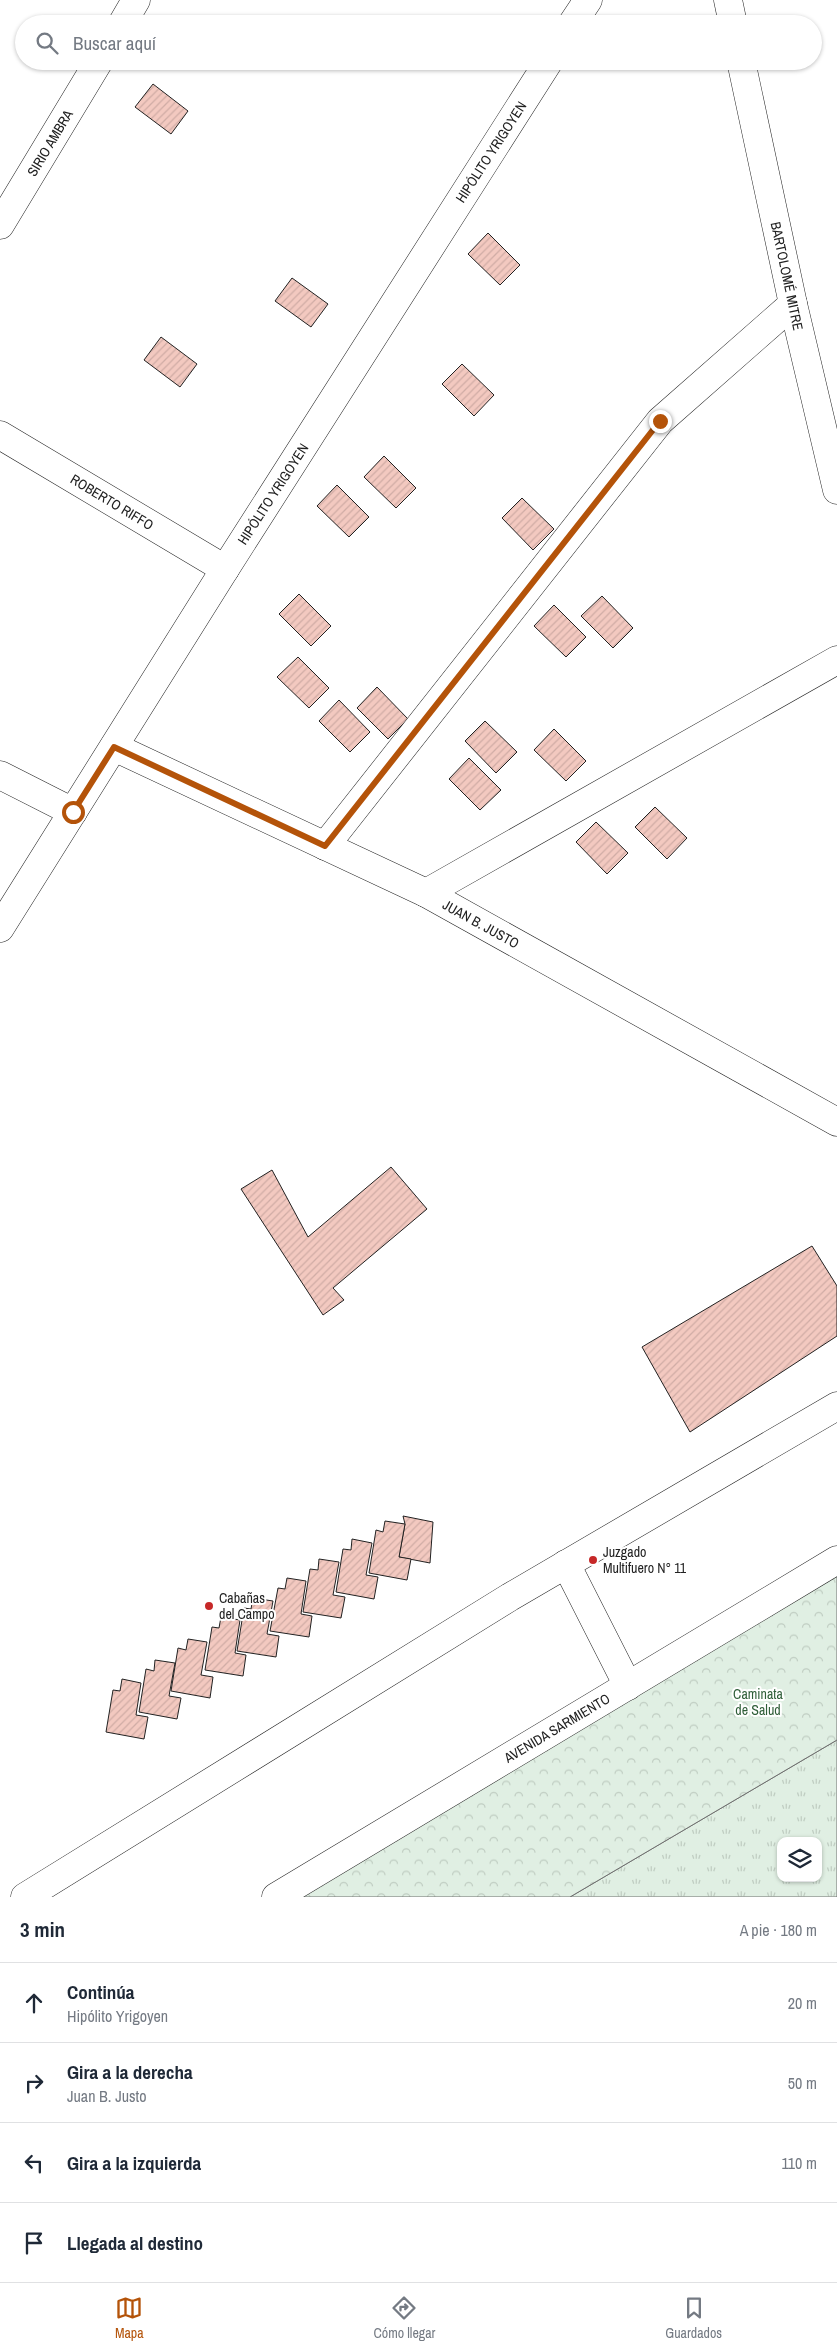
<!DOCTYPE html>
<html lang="es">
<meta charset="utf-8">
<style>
body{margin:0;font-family:"Archivo Narrow",sans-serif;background:#f2f2f3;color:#1f2937}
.controls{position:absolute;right:15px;bottom:15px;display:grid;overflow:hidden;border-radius:10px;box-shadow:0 1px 4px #0004}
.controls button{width:45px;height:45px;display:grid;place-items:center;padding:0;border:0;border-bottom:1px solid #e0e1e3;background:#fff;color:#1f2937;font:25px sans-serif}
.stop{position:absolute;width:15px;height:15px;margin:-11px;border:4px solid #b45309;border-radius:50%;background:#fff}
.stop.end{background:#b45309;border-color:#fff;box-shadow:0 1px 5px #0008}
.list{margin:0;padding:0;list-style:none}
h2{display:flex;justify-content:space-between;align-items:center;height:65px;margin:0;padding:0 20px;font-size:21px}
h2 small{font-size:16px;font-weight:400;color:#747a83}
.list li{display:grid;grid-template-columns:32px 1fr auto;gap:15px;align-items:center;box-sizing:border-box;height:80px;padding:0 20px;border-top:1px solid #e0e1e3}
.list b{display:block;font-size:19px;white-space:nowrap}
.list p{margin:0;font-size:16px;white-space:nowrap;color:#747a83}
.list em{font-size:16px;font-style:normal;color:#747a83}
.icon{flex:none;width:28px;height:28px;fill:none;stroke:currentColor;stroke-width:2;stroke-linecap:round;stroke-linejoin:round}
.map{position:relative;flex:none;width:837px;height:1897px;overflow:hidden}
.search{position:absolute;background:#fff;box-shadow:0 1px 4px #0004;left:15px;right:15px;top:15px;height:55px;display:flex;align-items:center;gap:12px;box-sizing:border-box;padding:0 18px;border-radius:28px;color:#747a83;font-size:19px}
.sheet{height:385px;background:#fff}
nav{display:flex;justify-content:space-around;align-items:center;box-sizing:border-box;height:70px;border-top:1px solid #e0e1e3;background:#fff;font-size:14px;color:#747a83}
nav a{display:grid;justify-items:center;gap:2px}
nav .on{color:#b45309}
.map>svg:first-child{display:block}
.grass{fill:url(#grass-tufts);stroke:#6f6f6f;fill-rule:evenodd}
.park{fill:url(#park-crowns);stroke:#6f6f6f}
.building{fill:url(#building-hatch);stroke:#222}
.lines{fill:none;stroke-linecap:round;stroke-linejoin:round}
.street-casing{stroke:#222;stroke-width:29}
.highway-casing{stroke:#222;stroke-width:29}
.street{stroke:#fff;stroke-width:28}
.highway{stroke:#fff;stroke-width:28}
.route{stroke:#b45309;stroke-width:6}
.poi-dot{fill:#c62828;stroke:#fff;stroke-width:2}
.labels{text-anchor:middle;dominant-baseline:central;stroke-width:4;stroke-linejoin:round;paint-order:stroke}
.street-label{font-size:14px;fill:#222;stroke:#fff}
.poi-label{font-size:14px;fill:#222;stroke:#fff;text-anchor:start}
.park-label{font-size:14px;fill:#2f5e38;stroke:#fff}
</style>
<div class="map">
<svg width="837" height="1897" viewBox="0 0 837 1897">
<defs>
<pattern id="grass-tufts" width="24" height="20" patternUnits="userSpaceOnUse" patternTransform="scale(1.25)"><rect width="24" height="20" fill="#e0efe3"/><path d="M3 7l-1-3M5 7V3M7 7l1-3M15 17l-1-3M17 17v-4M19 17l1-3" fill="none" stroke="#c0cdc2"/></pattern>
<pattern id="park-crowns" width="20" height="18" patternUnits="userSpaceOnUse" patternTransform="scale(1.25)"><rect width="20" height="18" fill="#e0efe3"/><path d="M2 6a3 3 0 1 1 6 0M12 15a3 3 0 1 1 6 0" fill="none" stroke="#c0cdc2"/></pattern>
<pattern id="building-hatch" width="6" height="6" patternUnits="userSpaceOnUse" patternTransform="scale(1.25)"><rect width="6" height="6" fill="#f3c9c0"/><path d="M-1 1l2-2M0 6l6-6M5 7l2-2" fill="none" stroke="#d0aca5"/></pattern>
</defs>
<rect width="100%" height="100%" fill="#fff"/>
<path class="grass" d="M837 1740V1897H570ZM781 1841H818V1878H781Z"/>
<polygon class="park" points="837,1572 837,1740 570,1897 300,1897"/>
<g class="building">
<polygon points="153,84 188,111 171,134 135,107"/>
<polygon points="488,233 520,265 500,285 468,254"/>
<polygon points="292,278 328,304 311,327 275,301"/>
<polygon points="161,337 197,364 180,387 144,360"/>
<polygon points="462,364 494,395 474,416 442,384"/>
<polygon points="384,456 416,488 396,508 364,477"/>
<polygon points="337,485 369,517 349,537 317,506"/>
<polygon points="522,498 554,529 533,550 502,518"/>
<polygon points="299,594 331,626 311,646 279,614"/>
<polygon points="602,596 633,628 613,648 581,616"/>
<polygon points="554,605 586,637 566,657 534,626"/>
<polygon points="298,657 329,688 309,708 277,677"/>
<polygon points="377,687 408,719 388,739 357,708"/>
<polygon points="339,700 370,732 350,752 319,721"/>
<polygon points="485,721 517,752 496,773 465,741"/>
<polygon points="554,729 586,761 566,781 534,750"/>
<polygon points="469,758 501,790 480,810 449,779"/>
<polygon points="655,807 687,838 667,859 635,827"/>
<polygon points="596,822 628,853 607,874 576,842"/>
<polygon points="391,1167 427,1209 333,1288 344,1300 323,1315 241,1189 272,1170 308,1237"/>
<polygon points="812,1246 837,1286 837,1336 690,1432 642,1347"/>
<polygon points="403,1516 433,1522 430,1563 399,1557 405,1524"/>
<polygon points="385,1521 405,1524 399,1557 411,1559 407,1580 369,1573 376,1530 383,1532"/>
<polygon points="352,1539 372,1543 366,1575 378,1577 374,1599 336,1592 343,1549 351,1550"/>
<polygon points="319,1559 339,1562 333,1595 345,1597 341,1618 303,1612 310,1569 318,1570"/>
<polygon points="287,1578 306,1581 301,1614 312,1616 309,1637 270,1631 278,1588 285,1589"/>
<polygon points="253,1598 273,1601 267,1634 279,1636 276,1657 237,1651 244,1608 251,1609"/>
<polygon points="221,1617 240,1620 235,1653 246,1655 243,1676 205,1670 212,1627 219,1628"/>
<polygon points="188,1639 207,1642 201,1675 213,1677 210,1698 171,1691 178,1648 186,1650"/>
<polygon points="155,1660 175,1663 169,1696 181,1698 177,1719 139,1712 146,1669 154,1671"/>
<polygon points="122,1679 141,1683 136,1715 148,1717 144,1739 106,1732 113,1690 120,1691"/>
</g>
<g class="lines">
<g class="street-casing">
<g id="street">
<polyline points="728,0 733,24"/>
<polyline points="122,24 136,0"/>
<polyline points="572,24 588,0"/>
<polyline points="741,61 793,304 837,490"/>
<polyline points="0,225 99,61"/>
<polyline points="0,435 225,569"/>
<polyline points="114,747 426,893 837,1122"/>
<polyline points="0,775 73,812"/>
<polyline points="325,846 660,421 793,304"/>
<polyline points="426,893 837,660"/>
<polyline points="0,928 225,569 549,61"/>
<polyline points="566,1564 628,1686"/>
<polyline points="25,1897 510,1597 837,1406"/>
</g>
</g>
<g class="highway-casing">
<polyline id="highway" points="276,1897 837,1560"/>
</g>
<use href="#street" class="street"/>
<use href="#highway" class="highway"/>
</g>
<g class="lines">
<polyline class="route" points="73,812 114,747 325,846 660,421"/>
</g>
<g class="poi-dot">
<circle cx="593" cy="1560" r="5"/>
<circle cx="209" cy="1606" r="5"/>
</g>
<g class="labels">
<g class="street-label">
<text transform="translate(50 143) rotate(-59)">SIRIO AMBRA</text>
<text transform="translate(491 152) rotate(-57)">HIPÓLITO YRIGOYEN</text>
<text transform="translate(787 276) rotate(78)">BARTOLOMÉ MITRE</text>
<text transform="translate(273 494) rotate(-57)">HIPÓLITO YRIGOYEN</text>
<text transform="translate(112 502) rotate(31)">ROBERTO RIFFO</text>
<text transform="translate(481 924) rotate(29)">JUAN B. JUSTO</text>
<text transform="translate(557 1728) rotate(-31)">AVENIDA SARMIENTO</text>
</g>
<g class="poi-label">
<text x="603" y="1552">Juzgado<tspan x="603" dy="16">Multifuero N° 11</tspan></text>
<text x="219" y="1598">Cabañas<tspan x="219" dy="16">del Campo</tspan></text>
</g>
<g class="park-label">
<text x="758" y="1694">Caminata<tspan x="758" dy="16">de Salud</tspan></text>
</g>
</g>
</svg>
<div class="controls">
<button><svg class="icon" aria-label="layers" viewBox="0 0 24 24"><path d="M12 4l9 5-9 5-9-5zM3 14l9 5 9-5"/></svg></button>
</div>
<div class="stop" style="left:73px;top:812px"></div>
<div class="stop end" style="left:660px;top:421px"></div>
<div class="search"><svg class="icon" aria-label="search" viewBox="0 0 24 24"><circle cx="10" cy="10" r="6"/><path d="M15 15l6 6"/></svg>Buscar aquí</div>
</div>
<section class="sheet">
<h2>3 min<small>A pie · 180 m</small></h2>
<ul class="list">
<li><svg class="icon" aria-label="ahead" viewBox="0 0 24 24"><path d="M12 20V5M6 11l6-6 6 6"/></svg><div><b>Continúa</b><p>Hipólito Yrigoyen</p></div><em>20 m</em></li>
<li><svg class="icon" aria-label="right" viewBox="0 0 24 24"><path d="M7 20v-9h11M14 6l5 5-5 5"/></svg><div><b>Gira a la derecha</b><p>Juan B. Justo</p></div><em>50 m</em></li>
<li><svg class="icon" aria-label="left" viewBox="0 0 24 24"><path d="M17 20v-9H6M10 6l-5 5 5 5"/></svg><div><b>Gira a la izquierda</b></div><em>110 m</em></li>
<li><svg class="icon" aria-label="arrive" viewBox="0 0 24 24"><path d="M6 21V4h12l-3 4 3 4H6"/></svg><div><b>Llegada al destino</b></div></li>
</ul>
</section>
<nav>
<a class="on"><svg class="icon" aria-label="map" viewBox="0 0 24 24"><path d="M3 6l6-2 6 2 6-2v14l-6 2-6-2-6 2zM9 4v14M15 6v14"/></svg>Mapa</a>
<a><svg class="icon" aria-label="directions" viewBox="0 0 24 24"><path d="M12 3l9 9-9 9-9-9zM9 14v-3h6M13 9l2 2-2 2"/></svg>Cómo llegar</a>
<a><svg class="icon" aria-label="saved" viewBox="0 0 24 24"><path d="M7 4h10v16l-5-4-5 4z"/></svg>Guardados</a>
</nav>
